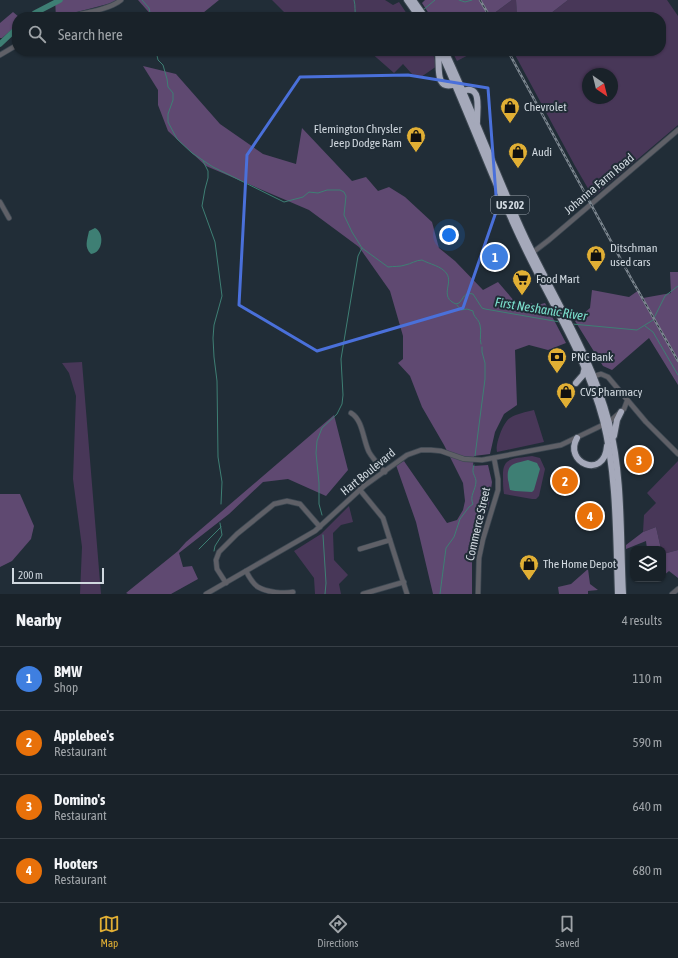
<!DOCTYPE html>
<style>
body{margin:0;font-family:"Asap Condensed",sans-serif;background:#262f35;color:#f1f3f6}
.controls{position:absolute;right:12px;bottom:12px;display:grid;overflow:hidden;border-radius:8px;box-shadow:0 1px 3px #0004}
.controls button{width:36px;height:36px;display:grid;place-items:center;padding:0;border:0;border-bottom:1px solid #373f46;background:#192229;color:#f1f3f6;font:20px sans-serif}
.compass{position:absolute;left:582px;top:68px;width:36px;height:36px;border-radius:50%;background:#192229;box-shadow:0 1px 3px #0004;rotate:145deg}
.scale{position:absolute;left:12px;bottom:10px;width:92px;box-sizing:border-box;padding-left:4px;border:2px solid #d0d8df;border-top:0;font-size:11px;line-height:14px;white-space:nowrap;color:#d0d8df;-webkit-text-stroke:3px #212d37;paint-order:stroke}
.you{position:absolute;left:449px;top:235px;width:14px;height:14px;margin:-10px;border:3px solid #fff;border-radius:50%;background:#1a73e8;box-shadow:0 0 0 6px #1a73e833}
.badge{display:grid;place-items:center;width:26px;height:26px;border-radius:50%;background:#e1af34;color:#fff;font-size:13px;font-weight:700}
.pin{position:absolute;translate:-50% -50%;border:2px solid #fff;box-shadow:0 1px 4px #0006}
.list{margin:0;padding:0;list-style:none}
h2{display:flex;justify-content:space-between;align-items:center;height:52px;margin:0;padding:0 16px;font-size:17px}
h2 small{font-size:13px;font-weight:400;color:#9fa4a8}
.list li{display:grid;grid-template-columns:26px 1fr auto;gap:12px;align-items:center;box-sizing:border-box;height:64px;padding:0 16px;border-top:1px solid #373f46}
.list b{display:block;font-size:15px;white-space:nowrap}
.list p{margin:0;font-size:13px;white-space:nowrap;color:#9fa4a8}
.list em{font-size:13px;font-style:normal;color:#9fa4a8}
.icon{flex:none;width:22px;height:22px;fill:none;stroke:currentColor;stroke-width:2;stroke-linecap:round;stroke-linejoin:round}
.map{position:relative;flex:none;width:678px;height:594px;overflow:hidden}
.search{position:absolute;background:#192229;box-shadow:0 1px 3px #0004;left:12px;right:12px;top:12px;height:44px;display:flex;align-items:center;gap:10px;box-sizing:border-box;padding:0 14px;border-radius:16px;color:#9fa4a8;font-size:15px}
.sheet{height:308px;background:#192229}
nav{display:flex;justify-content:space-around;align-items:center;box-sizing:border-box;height:56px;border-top:1px solid #373f46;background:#192229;font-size:11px;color:#9fa4a8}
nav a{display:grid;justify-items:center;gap:2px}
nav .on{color:#e1af34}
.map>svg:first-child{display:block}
.green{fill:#483758;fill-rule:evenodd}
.forest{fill:#5f4971}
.water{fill:#3e7f74}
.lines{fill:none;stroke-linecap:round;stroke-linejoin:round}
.stream{stroke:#3e7f74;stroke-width:1}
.river{stroke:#3e7f74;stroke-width:5.5}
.minor-casing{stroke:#3d4852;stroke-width:6}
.highway-casing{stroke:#3d4852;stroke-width:8}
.minor{stroke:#5f6067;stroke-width:4.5}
.highway{stroke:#a5a9ba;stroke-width:6}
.rail-casing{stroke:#7c868f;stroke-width:2.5}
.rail{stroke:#212d37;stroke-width:1;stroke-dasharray:3;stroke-linecap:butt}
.marked{fill:none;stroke:#4a70da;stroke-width:3;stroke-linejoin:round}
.labels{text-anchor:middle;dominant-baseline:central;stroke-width:4;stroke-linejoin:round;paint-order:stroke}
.shield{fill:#212d37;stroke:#9ca5ad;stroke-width:1}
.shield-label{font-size:11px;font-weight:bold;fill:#d0d8df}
.poi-label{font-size:12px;fill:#d0d8df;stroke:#212d37;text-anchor:start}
.street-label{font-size:12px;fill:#d0d8df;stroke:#212d37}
.water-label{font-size:13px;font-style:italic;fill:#7ce2cf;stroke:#212d37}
</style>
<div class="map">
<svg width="678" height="594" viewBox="0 0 678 594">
<rect width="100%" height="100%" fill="#212d37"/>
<g class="green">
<polygon points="272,0 385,0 393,5 399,2 409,17 289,17"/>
<polygon points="512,0 516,0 517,17 489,17"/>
<path d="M568 0H667L678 16V125L593 197 575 166 513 51H661V17H546ZM588 74H612V98H588Z"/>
<polygon points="369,51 432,51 437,66 421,77 412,74 403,64 394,73"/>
<polygon points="452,51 476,51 457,61"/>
<polygon points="82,362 101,594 80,594 82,547 73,479 76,396 69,373 62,363"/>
<path d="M534 410 544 442 497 452C495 445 503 422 510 418 516 414 526 412 534 410Z"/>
<path d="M532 456 540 458 545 469 539 496 536 499H532L504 494C503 488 503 483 503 477 502 456 514 459 532 456Z"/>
<polygon points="678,461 678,550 663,554 663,549 661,549 656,527 643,532 644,515 656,503 647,493"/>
<polygon points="349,506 353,522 341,525 333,533 334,560 348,575 339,584 341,594 315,594 314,578 294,551 321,534"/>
</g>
<g class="forest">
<polygon points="55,0 123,0 58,17 56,17"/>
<polygon points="138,0 219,0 198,17 153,17"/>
<polygon points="425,0 512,0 489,17 431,17 422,3"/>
<polygon points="516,0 568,0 546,17 517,17"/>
<polygon points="13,12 19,17 17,17 17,25 2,38 0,38 0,23"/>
<polygon points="143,66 176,74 220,124 263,154 296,164 302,128 352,181 366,177 378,191 389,187 405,197 432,222 439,248 455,261 483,290 498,282 515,302 520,304 532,303 534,306 545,303 566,343 548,350 529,345 515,350 517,405 504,414 495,432 490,454 474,456 473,466 488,465 492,482 489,504 472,558 472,594 433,594 416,522 396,465 404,461 406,464 447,523 457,520 463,510 465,501 463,483 444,445 422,407 410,376 398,363 403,359 403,336 390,291 359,247 309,210 206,166 168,131 158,105 158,90"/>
<polygon points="670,272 678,272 678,385 649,338 612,370 603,366 575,321 590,308 592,290 629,297 639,290 643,298 671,293"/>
<polygon points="334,415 348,470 326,496 288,479 263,482 229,514 179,553 183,567 192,566 198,579 171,594 128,594 126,593 178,551 186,542"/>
<polygon points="0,494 20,494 34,526 31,539 12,561 0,567"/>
<polygon points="656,527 661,549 647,549 646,541 626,549 626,545 643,532"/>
<polygon points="678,550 678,578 669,571 663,576 663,554"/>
<polygon points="588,569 590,584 598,590 588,591 588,594 559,594 558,587 571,584"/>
</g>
<g class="water">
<path d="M95 228C105 233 103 253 91 254 84 247 87 241 89 231Z"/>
<path d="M528 460 537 463 540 469 534 490 532 492 515 491 510 490C509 486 509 483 508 480 506 463 514 464 528 460Z"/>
</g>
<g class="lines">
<g class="stream">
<polyline points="142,0 149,8 151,17"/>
<path d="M354 0C356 6 354 11 356 17"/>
<polyline points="459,0 465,2 472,0"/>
<polyline points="423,10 435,0"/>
<polyline points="411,17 415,15"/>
<path d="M156 51 158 60 163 65 167 79 168 87 173 93V100L168 114V122L177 139 192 153 213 167 284 202 303 197 309 192 318 193 327 190H340L344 192 346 196 344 215 352 232 362 248 388 267C394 266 400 267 405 265 411 264 416 260 422 260 429 264 442 266 447 274 453 284 439 297 456 304L459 303C464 298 464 292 473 294L482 308 485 309 560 322"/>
<polyline points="203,161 208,171 208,178 205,189 202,206 215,242 222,296 214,325 213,338 214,357 217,381 218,457 222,482 221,504"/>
<path d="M457 305 461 310 467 309 473 311C473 317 479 319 480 325 482 332 479 338 481 344"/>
<polyline points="572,324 637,330 653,320 665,296 678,286"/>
<polyline points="645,326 653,332 678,375"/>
<polyline points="475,456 485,379 485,363 482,352 482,347"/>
<polyline points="322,515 319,504 319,483 316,453 317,441 322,428 337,414 342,404 343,395 341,359 358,256 362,248"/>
<polyline points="323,535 326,583 325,594"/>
<polyline points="199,549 221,527"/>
<polyline points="214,551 215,546 222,535 220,523"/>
<path d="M440 594 446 548 454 537 460 519 469 507 473 504C469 496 476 490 476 481 475 474 471 474 474 465"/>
</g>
<g class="river">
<polyline points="30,17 35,13 60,0"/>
<polyline points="0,44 17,28"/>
</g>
<g class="minor-casing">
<g id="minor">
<path d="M68 17C83 13 109 10 121 0"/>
<polyline points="0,55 17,45"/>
<polyline points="0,202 9,218"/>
<polyline points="532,253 549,240 678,130"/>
<polyline points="591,377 601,374 608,377 646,422 678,454"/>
<path d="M351 413C363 420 363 440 369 452 373 459 379 465 385 472"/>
<polyline points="360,490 383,518 407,594"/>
<polyline points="360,549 390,540"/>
<path d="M246 571C249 577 252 583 258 587 266 592 284 594 293 592"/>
<polyline points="226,583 217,569 216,560 219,552 237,534 274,504 287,501 300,504 320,527"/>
<polyline points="206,594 315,531 364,486 407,455 421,450 431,450 441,451 464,459 482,460 561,445 609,422 624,409 627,401"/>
<polyline points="363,594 404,582"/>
<polyline points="478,594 479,558 483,539 498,490 498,479 494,458"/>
<polyline points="672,594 678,589"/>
</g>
</g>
<g class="highway-casing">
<g id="highway">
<polyline points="407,0 419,17"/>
<polyline points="413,0 425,17"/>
<path d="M440 51C469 114 492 179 522 242 550 302 586 356 603 420 617 475 616 538 618 594"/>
<path d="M445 51C474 113 497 177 526 239 555 300 592 357 609 423 623 478 620 537 623 594"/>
<path d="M438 53C440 67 434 92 456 84"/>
<path d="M459 92C483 82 477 107 477 122"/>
<polyline points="576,383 583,375 585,367"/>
<polyline points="614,436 617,420 621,412"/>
<path d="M577 438C563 462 604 481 607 446"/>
</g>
</g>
<use href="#minor" class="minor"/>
<use href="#highway" class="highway"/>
<g class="rail-casing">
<g id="rail">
<polyline points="480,0 490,17"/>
<polyline points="508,51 632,280 678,361"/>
</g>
</g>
<use href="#rail" class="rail"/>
</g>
<path class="marked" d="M408 75 488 88 497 209 463 308 317 351 239 305 247 155 300 77Z"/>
<defs>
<g id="shop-pin" transform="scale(1)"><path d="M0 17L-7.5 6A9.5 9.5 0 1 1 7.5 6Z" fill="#e1af34" stroke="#212d37"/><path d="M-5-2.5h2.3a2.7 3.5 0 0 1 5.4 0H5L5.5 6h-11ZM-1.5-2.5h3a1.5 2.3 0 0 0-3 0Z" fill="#111"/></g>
<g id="supermarket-pin" transform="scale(1)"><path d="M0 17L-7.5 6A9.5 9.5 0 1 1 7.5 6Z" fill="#e1af34" stroke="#212d37"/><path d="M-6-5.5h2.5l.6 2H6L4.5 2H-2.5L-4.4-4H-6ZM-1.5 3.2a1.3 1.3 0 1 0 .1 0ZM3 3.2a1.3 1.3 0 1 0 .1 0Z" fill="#111"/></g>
<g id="bank-pin" transform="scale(1)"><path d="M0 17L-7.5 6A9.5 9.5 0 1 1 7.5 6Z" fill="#e1af34" stroke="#212d37"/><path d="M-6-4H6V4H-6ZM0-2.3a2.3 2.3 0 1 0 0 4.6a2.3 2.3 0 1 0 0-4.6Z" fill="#111"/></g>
</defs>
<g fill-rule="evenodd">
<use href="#shop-pin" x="510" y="107"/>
<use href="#shop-pin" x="416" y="136"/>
<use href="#shop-pin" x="518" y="152"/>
<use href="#shop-pin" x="596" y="255"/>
<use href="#supermarket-pin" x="522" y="279"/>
<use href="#bank-pin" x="557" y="357"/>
<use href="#shop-pin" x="566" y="392"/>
<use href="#shop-pin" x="529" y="564"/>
</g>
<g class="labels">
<rect class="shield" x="491" y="196" width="38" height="18" rx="3"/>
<g class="shield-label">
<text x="510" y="205">US 202</text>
</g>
<g class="poi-label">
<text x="524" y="107">Chevrolet</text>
<text x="402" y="129" text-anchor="end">Flemington Chrysler<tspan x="402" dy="14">Jeep Dodge Ram</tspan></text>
<text x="532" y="152">Audi</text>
<text x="610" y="248">Ditschman<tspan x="610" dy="14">used cars</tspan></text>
<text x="536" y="279">Food Mart</text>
<text x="571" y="357">PNC Bank</text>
<text x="580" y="392">CVS Pharmacy</text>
<text x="543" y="564">The Home Depot</text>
</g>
<g class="street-label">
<text transform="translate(599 184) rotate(-40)">Johanna Farm Road</text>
<text transform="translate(368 472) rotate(-39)">Hart Boulevard</text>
<text transform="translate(478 524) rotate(-77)">Commerce Street</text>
</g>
<g class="water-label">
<text transform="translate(541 309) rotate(9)">First Neshanic River</text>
</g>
</g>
</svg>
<div class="controls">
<button><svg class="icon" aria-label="layers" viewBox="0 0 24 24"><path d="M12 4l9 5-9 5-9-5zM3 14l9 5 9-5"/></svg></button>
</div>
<svg class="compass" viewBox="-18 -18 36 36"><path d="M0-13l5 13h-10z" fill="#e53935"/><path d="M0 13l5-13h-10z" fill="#9fa4a8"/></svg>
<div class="scale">200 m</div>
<div class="you"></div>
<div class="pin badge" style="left:495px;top:257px;background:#3f7fe0">1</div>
<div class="pin badge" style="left:565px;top:481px;background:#e8710a">2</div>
<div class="pin badge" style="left:639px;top:460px;background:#e8710a">3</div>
<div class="pin badge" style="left:590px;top:516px;background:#e8710a">4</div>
<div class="search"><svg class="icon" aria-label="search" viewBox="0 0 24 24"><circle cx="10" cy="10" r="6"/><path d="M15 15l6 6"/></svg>Search here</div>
</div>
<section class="sheet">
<h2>Nearby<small>4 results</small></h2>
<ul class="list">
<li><span class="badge" style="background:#3f7fe0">1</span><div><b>BMW</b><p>Shop</p></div><em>110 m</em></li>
<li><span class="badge" style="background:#e8710a">2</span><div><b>Applebee's</b><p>Restaurant</p></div><em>590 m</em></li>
<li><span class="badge" style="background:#e8710a">3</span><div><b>Domino's</b><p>Restaurant</p></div><em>640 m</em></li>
<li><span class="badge" style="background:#e8710a">4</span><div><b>Hooters</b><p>Restaurant</p></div><em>680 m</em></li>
</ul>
</section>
<nav>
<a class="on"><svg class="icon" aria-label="map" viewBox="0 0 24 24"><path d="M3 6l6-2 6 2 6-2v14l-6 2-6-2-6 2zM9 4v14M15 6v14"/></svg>Map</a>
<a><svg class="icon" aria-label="directions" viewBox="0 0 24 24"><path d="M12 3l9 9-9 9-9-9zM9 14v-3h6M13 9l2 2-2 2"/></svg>Directions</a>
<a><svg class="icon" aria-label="saved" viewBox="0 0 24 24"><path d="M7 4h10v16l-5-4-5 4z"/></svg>Saved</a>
</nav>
